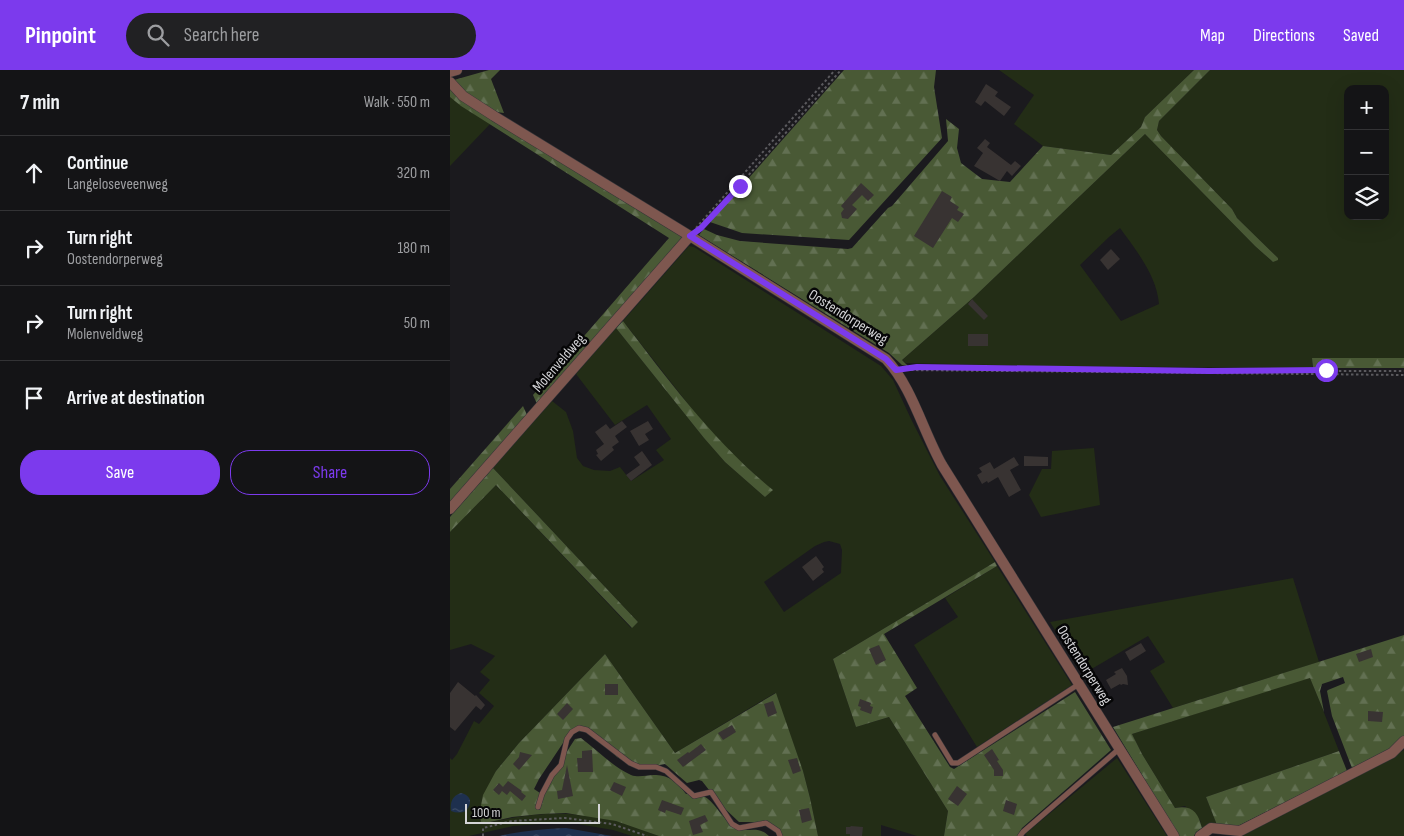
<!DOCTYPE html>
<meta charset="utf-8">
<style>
body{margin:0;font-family:"Sofia Sans Condensed",sans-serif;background:#212123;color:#f1f3f6}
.controls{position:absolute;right:15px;top:15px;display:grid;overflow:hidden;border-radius:10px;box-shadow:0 5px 20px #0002}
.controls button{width:45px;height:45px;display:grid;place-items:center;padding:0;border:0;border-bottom:1px solid #333335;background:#141416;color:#f1f3f6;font:25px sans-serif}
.scale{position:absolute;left:15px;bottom:12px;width:135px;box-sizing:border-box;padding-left:5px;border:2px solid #d4d4d7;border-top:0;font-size:14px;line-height:18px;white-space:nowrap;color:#d4d4d7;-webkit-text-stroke:4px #060607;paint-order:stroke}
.stop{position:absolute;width:15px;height:15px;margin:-11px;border:4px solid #7c3aed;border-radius:50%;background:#fff}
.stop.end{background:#7c3aed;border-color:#fff;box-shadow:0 1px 5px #0008}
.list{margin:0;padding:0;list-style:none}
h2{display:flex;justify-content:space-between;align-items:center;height:65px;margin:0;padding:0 20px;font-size:21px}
h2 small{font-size:16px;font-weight:400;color:#9d9ea1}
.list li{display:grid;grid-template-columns:32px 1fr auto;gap:15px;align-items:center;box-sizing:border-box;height:75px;padding:0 20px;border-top:1px solid #333335}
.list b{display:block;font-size:19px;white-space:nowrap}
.list p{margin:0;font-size:16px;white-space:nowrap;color:#9d9ea1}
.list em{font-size:16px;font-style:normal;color:#9d9ea1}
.actions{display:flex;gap:10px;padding:15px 20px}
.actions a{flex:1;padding:11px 0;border:1px solid #7c3aed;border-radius:20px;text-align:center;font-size:18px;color:#7c3aed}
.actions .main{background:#7c3aed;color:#fff}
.icon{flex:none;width:28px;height:28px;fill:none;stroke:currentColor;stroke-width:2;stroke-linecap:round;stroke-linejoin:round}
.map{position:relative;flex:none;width:954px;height:766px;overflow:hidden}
header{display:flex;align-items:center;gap:30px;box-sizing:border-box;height:70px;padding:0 25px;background:#7c3aed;color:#fff}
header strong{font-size:24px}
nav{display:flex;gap:28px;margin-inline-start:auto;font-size:18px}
.search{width:350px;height:45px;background:#212123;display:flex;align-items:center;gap:12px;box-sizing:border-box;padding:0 18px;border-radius:28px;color:#9d9ea1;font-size:19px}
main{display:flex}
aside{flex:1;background:#141416}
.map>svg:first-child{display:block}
.grass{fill:#232d16;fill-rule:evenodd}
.forest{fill:url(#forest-firs)}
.water{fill:url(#water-ripples)}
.building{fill:#383332}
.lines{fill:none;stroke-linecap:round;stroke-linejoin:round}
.service-casing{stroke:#353438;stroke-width:6}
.minor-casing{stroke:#353438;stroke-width:11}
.tertiary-casing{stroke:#353438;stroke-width:11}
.path{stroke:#5b5a5e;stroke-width:2;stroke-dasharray:2.5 2.5;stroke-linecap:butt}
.service{stroke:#7e574f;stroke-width:5}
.minor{stroke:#7e574f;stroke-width:10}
.tertiary{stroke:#7e574f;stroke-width:10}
.route{stroke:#7c3aed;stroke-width:6}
.labels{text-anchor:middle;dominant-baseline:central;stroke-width:5;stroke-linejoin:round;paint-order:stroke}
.street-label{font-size:15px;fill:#d4d4d7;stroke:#060607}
</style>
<header>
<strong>Pinpoint</strong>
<div class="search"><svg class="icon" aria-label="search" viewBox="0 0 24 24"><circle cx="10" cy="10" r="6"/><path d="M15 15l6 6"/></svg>Search here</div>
<nav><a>Map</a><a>Directions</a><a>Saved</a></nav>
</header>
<main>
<aside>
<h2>7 min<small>Walk · 550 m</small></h2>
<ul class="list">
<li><svg class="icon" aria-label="ahead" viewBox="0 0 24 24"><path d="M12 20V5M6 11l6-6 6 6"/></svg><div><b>Continue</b><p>Langeloseveenweg</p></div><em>320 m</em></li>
<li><svg class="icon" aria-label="right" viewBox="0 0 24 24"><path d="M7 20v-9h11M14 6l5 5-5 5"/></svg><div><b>Turn right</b><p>Oostendorperweg</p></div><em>180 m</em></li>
<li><svg class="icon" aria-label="right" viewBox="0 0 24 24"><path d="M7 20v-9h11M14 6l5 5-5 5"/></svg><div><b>Turn right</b><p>Molenveldweg</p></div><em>50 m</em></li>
<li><svg class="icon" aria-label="arrive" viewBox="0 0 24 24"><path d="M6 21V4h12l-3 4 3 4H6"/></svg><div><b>Arrive at destination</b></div></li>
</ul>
<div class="actions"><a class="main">Save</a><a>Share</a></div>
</aside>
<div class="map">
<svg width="954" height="766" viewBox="0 0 954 766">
<defs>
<pattern id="forest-firs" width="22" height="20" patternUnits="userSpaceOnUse" patternTransform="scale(1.25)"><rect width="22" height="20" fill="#495935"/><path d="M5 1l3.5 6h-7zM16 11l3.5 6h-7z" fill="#627052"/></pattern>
<pattern id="water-ripples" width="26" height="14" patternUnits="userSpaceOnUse" patternTransform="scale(1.25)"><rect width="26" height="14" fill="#1e304e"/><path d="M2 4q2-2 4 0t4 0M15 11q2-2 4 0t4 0" fill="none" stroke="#3e4d67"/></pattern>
</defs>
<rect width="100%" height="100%" fill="#1b1a1e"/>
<g class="grass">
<polygon points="549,0 744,0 695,47 691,57 661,85 593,76 564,54 584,25"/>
<path d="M760 0H954V288H862V298L590 296 456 293 452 290 524 227 695 64 805 176 823 192 828 188 787 148 782 139 711 66 707 60 709 51ZM898 19H935V146H898ZM670 158C686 180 707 206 709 234L671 251 630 195 659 167Z"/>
<polygon points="0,27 40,54 0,96"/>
<path d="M239 176 244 177 431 296 443 310 461 349 490 406 545 492 383 589 406 657 439 647 498 741 494 766H467L431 755V766H368L360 728 353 701 325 623 225 683 155 584 69 673 46 701 32 754C78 743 118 739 166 751 180 754 195 761 209 766H182L163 760 116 752 63 756 19 766H0V688L2 690 7 684 24 651 29 654 44 636 29 623 40 610 30 602 45 586 21 574 0 580V462L46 415 181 558 188 552 43 398 102 331 116 342 123 361 127 388 133 396 144 400 160 401 170 397 181 411 214 390 206 380 221 369 197 335 165 355 126 304 166 258 254 368 275 392 315 427 322 420 281 383 249 348 173 251ZM379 471 390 474 392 480 391 503 334 542 314 512 365 476 374 472Z"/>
<polygon points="644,378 650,435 591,447 579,425 592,399 601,399 602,381"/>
<polygon points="547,496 622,615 527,677 464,575 508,547 495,528"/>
<polygon points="843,508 869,592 723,638 700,601 715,592 698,566 633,604 600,552"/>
<polygon points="860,607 889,681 756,727 767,755 752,758 750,750 735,736 725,738 692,684 682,664"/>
<polygon points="954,680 954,766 787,766"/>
<polygon points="667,688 717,766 577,766 575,764"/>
</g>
<g class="forest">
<path d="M39 0H50L41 9 54 43C33 42 17 24 4 10Z"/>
<polygon points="394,0 486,0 484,17 492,68 399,170 292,163 260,152"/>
<polygon points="744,0 760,0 709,51 707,60 711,66 782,139 787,148 828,188 828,190 823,192 805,176 695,64 524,227 452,290 458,296 452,295 439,283 249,165 254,159 267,165 290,171 398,179 402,178 438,138 442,136 498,71 496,49 509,59 507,78 511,93 532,109 560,112 593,76 661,85 691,57 695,47"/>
<polygon points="0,16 233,167 87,334 83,325 219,168 11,36 0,27"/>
<path d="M173 251C219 311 264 372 323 420L315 427 275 392 254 368 166 258Z"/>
<polygon points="862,288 954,288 954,298 863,298"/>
<polygon points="73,336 77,345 0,434 0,419"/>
<polygon points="43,398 188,552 182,558 46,415 0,462 0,447"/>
<polygon points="545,492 547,496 434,564 467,618 455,626 500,697 504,699 625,622 661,680 572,758 567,766 494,766 498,741 439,647 406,657 383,589"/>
<path d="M954 565V667L945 676 902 698 882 646 877 621 878 620 895 613 893 607 872 614 870 621 874 642 860 608 682 664 692 684 725 738C742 735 748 742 752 758L746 762 744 766H729L663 657Z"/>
<path d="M155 584 225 683 326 623 353 701 360 728 368 766H328C319 752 304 752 289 752L270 734 252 711 249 710 237 713 215 694 187 699 167 687 146 668 135 662 127 661 117 667 89 709 84 719 90 723 125 669 131 668C147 680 163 697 181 705 189 708 196 705 204 705 218 704 228 713 236 724 259 723 260 731 274 747 277 751 281 756 285 758 297 764 306 754 319 766H209L166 751 116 743 91 744 62 747 31 754 30 741 33 725 46 701 69 673Z"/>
<polygon points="889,681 897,701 788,756 767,755 756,727"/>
</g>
<g class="water">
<path d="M11 723C22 726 22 733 16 741 11 743 6 743 1 741 0 732 2 726 11 723Z"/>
<path d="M116 758 162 766H49C71 761 93 759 116 758Z"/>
</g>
<g class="building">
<polygon points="536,14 548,22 545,26 561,37 554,46 535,31 531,36 525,32"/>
<polygon points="535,69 540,73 537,77 561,95 565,91 571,96 562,106 557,101 550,111 524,96 533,83 527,78"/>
<polygon points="411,113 424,125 418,131 412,125 402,135 407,139 398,149 392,148 391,143 394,139 391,136"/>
<polygon points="492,121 502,127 500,131 509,137 507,140 514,144 508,152 502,148 483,178 464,166"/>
<polygon points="661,179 670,189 658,200 650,190"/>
<polygon points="522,229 538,246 534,250 518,234"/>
<rect x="518" y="264" width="20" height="12"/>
<polygon points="172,351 177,357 165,366 169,372 162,377 164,380 151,391 146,385 148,384 146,380 154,374 145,362 156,354 160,359"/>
<polygon points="198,351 203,359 195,364 199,370 189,376 180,361"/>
<polygon points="192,381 202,395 181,411 176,405 190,395 184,387"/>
<polygon points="574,386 598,387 598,396 574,396"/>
<polygon points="564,387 569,395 560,400 571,420 559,427 548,407 538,413 537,411 532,414 527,405 532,402 529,398 540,392 544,399"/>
<polygon points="366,486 374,497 372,499 374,502 363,511 352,497"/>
<polygon points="691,573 696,581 680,591 675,582"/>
<polygon points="429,575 436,590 426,595 419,579"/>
<polygon points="921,579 923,587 909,592 906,584"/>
<polygon points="672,598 677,606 678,615 673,614 671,615 670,614 661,619 656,610 666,604 664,602"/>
<polygon points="8,612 25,626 26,625 35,635 31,640 26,636 5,661 0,657 0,623"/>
<rect x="155" y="614" width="13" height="11"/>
<polygon points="410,629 421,633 420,636 423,637 421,644 410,640 411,637 408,636"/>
<polygon points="323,631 327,643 318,647 314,634"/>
<polygon points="117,633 123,639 113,650 107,644"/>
<polygon points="918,641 933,642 932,652 918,651"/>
<polygon points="282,655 286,662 273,670 268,663"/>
<polygon points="251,674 256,680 233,697 227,690 238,682 239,683"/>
<polygon points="542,679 549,690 547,691 553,700 553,706 544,706 544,700 534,685"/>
<polygon points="142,680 143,702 128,702 127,688 132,688 132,681"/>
<polygon points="70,682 82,685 69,700 63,694 69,687"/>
<polygon points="347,688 351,701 343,704 338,690"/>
<polygon points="117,695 123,726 108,729 107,721 112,720"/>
<polygon points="58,711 72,721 71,722 76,726 72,731 60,721 57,725 52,721 49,725 43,720 49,713 53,717"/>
<polygon points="164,712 176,717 172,726 160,720"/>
<polygon points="507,716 517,724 508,736 498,729"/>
<polygon points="212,730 234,738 231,745 216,740 215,743 208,740"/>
<polygon points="556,730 567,734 564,745 553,741"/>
<polygon points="359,738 362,750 352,753 349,740"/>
<polygon points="255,745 258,751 250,755 253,762 243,765 239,751"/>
<polygon points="401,756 413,757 412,766 400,766 400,764 396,764 396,757 400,757"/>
</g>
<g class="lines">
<g class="service-casing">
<g id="service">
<polyline points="485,665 502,693 508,693 629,614"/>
<polyline points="88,737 92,724 102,705 111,695 117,669 122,662 129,658 137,660 180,693 189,697 206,697 216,701 244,726 261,722 282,754 289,758 316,753 328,761 330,766"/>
<polyline points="570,766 573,762 669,679"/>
</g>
</g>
<g class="minor-casing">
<g id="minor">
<path d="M0 12 13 26 44 46 240 166 436 289C462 317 473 361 492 395L724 766"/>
<polyline points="0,439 240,166"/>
<polyline points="750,766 761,758 790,761 942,683 954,671"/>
</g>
</g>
<g class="tertiary-casing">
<polyline id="tertiary" points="0,2 7,0"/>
</g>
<g class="path">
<polyline points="246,158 385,0"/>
<polyline points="248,160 289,116 391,0"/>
<polyline points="454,299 467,297 759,301 954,301"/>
<polyline points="456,300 954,305"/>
<polyline points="33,766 33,758 62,751 115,748 162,754 197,766"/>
</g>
<use href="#service" class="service"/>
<use href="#minor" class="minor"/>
<use href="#tertiary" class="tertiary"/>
</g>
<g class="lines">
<polyline class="route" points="290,116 251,158 240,166 436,289 446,300 467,297 759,301 876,300"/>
</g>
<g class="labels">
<g class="street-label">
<text transform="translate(398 247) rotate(32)">Oostendorperweg</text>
<text transform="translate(109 293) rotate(-49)">Molenveldweg</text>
<text transform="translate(634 595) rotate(58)">Oostendorperweg</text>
</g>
</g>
</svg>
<div class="controls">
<button>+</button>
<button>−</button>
<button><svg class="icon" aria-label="layers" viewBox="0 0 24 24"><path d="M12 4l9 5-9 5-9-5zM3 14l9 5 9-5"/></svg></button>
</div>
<div class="scale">100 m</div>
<div class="stop" style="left:876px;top:300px"></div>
<div class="stop end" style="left:290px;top:116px"></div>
</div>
</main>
